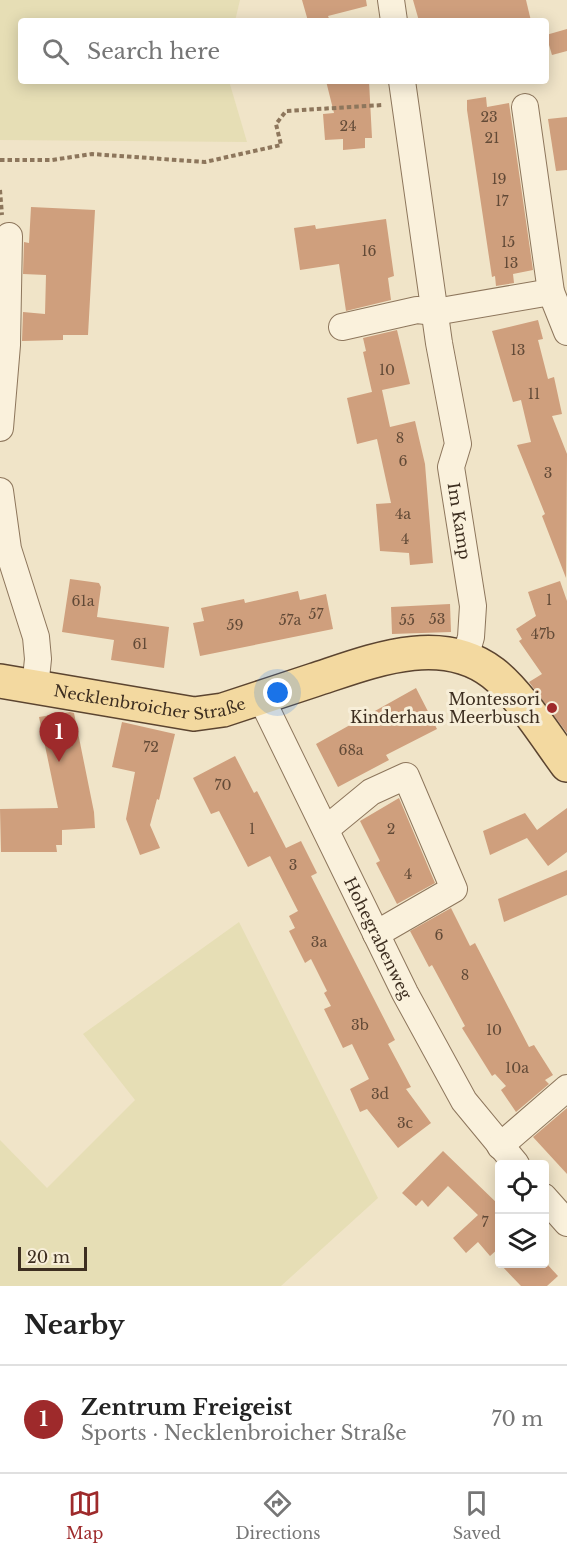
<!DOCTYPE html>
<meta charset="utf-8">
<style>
body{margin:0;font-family:"Libre Baskerville",serif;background:#f6f6f6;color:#222}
.controls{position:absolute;right:18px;bottom:18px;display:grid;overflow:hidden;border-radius:6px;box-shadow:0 3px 15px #0003}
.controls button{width:54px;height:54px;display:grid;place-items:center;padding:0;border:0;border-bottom:2px solid #e0e0e0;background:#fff;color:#222;font:30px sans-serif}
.scale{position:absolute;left:18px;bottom:15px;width:69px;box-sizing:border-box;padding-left:6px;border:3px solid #3d2e20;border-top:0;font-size:16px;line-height:21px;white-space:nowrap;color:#3d2e20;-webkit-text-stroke:4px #f7eed8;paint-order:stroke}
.you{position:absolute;left:278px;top:693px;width:21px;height:21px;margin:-15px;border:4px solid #fff;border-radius:50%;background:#1a73e8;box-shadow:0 0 0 9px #1a73e833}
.badge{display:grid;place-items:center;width:39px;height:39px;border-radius:50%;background:#9e2a2b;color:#fff;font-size:20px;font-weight:700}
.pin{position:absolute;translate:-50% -50px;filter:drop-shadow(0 2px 3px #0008)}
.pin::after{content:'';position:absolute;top:32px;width:21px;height:18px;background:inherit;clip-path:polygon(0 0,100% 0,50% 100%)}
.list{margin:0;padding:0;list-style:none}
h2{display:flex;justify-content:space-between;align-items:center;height:78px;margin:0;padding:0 24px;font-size:26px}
h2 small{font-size:20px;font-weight:400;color:#767676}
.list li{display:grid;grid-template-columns:39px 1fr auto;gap:18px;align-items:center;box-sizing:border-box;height:108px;padding:0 24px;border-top:2px solid #e0e0e0}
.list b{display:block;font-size:22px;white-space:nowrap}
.list p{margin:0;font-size:20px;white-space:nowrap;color:#767676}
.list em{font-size:20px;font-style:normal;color:#767676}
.icon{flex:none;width:33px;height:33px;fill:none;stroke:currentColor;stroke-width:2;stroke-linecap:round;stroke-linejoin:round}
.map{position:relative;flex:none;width:567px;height:1286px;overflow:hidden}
.search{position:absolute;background:#fff;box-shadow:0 3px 15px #0003;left:18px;right:18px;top:18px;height:66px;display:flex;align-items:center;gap:15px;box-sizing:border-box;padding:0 21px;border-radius:6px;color:#767676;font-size:22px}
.sheet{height:186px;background:#fff}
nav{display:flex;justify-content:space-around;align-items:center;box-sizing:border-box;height:84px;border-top:2px solid #e0e0e0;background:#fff;font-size:16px;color:#767676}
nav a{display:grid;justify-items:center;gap:3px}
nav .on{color:#9e2a2b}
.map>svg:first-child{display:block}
.farmland{fill:#e6deb5}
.building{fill:#cf9f7d}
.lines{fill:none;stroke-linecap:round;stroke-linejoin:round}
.minor-casing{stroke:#8d765c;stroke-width:28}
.major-casing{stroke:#5b4430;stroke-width:36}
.path{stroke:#8d765c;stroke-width:4;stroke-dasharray:4.5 3;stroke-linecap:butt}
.minor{stroke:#faf1dc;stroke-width:26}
.major{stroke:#f3d9a0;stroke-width:33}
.poi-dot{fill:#9e2a2b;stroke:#f7eed8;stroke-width:2}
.labels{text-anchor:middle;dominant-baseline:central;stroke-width:6;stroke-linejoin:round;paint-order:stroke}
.number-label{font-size:14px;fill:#624a37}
.street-label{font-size:16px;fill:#3d2e20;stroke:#f7eed8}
.poi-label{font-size:16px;fill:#3d2e20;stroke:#f7eed8;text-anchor:end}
</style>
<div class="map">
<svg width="567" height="1286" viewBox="0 0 567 1286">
<rect width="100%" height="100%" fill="#f0e4c8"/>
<g class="farmland">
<polygon points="0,0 240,0 235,21 21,21 21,81 229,81 247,142 0,140"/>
<polygon points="239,922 378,1198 281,1286 0,1286 0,1140 47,1188 135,1100 83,1034"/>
</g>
<g class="building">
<polygon points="302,0 366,0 367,6 328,16 330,21 308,21"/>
<polygon points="413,0 526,0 531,21 419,21"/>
<polygon points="567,29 567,51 552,55 546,35"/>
<polygon points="326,81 369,81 372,138 365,138 365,148 343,150 343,139 325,140 323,114 334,113"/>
<polygon points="486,97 487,107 509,103 533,270 513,274 514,283 496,286 495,276 492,277 467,110 467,100"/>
<polygon points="567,117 567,170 556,171 548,119"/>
<polygon points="31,207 95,210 88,335 63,335 63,340 22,341 23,312 45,314 46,275 23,274 24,242 29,243"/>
<polygon points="386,219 394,276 388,278 391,300 346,311 339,264 300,270 294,228 315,225 316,229"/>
<polygon points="538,320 543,339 538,340 548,379 554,377 562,414 552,416 567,454 566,578 542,516 545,514 517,445 531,442 521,400 513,402 492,331"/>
<polygon points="397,330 410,384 382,390 390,427 415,421 425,464 433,563 410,565 409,553 380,551 376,504 391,503 377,439 357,444 347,398 380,390 372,392 363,352 366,351 363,338"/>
<polygon points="70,579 99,583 101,587 97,617 169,627 164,668 111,660 114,640 62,632"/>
<polygon points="560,581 567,601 567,733 529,682 542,674 519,641 522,639 516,629 536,616 528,592"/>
<polygon points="298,591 300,600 326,594 333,629 200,656 193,623 204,621 201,608 244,599 245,603"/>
<polygon points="450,604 451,632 392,634 391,607"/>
<polygon points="416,688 437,729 386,755 389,760 338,787 316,744"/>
<polygon points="70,712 74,713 94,812 95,828 62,830 62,845 56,845 57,852 1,852 0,809 58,808 39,717"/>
<polygon points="122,722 175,734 159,800 157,799 150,825 160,848 140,855 126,819 135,772 112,767"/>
<polygon points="235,756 254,793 257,791 286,848 301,841 317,873 311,876 395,1040 388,1044 411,1087 406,1089 431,1123 398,1148 367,1109 360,1112 350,1089 369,1079 352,1044 343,1048 324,1009 331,1006 324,993 327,991 311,959 305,963 289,931 295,928 289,916 298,911 270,856 248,867 219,811 211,814 193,778"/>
<polygon points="399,798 435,883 397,904 376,863 380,861 360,821"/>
<polygon points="567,808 567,852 548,866 527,838 490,855 483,831 525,813 537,830"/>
<polygon points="567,870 567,895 504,922 498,899"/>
<polygon points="451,908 470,946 475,943 529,1047 534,1045 553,1075 545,1080 549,1084 516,1112 501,1090 506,1086 495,1074 492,1076 462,1028 465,1026 432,965 429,967 410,931"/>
<polygon points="567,1108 567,1174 533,1137"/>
<polygon points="443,1151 500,1206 500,1247 490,1256 478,1242 466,1253 453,1238 478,1215 448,1186 428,1207 422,1200 416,1206 402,1193"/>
<polygon points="499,1263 546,1263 558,1276 547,1286 521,1286"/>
</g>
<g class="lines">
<g class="minor-casing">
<g id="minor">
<polyline points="391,0 394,21"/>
<path id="s1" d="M402 81 439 343 458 444 451 467 473 606 471 637 465 658"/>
<polyline points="525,107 551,292 567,332"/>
<polyline points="342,327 417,310 435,312 551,292"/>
<polyline points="0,428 7,345 9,236"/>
<polyline points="0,491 8,549 36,637 38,659 35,688"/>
<path id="s2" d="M261 698 405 993 464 1101 516 1164"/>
<polyline points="326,829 371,792 406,776 454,889 376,934"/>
<polyline points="500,1146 567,1088"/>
<polyline points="544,1197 567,1223"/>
</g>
</g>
<g class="major-casing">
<g id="major">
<path id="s3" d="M0 681 194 714 223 710C253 700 284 690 314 680 369 662 440 632 493 673 519 693 547 738 567 765"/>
</g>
</g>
<g class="path">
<polyline points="0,160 52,160 92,154 205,162 281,145 276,124 286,111 383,105"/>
<polyline points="0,190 2,215"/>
</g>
<use href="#minor" class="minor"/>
<use href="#major" class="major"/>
</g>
<circle class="poi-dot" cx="552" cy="708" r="6"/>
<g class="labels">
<g class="number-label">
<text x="489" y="117">23</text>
<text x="348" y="126">24</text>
<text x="492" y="138">21</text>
<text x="499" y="179">19</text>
<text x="502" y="201">17</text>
<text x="508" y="242">15</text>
<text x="369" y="251">16</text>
<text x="511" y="263">13</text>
<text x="518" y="350">13</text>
<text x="387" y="370">10</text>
<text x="534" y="394">11</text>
<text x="400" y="438">8</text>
<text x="403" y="461">6</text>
<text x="548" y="473">3</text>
<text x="403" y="514">4a</text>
<text x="405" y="539">4</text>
<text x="549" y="600">1</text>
<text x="83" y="601">61a</text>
<text x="316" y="614">57</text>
<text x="437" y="619">53</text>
<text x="290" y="620">57a</text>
<text x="407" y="620">55</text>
<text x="235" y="625">59</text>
<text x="543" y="634">47b</text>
<text x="140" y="644">61</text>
<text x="151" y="747">72</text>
<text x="351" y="750">68a</text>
<text x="223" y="785">70</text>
<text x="252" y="829">1</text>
<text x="391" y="829">2</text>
<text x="293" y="865">3</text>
<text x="408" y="874">4</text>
<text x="439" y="935">6</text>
<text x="319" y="942">3a</text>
<text x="465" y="975">8</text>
<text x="360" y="1025">3b</text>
<text x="494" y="1030">10</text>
<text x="517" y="1068">10a</text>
<text x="380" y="1094">3d</text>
<text x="405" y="1123">3c</text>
<text x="485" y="1222">7</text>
</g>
<g class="street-label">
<text stroke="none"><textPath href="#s1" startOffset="446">Im Kamp</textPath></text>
<text stroke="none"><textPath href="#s3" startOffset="152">Necklenbroicher Straße</textPath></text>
<text stroke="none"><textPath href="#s2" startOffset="267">Hohegrabenweg</textPath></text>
</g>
<g class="poi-label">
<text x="540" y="699">Montessori<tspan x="540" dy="18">Kinderhaus Meerbusch</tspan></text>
</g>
</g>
</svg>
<div class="controls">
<button><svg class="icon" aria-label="locate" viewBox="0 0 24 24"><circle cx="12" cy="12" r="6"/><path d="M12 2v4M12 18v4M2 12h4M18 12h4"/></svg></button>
<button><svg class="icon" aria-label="layers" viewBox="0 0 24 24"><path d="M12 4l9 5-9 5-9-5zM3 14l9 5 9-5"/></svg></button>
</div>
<div class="scale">20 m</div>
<div class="you"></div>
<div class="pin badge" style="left:59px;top:762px">1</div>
<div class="search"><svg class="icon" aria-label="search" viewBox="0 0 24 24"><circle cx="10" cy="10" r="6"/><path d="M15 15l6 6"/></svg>Search here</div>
</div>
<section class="sheet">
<h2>Nearby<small></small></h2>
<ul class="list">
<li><span class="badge">1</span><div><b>Zentrum Freigeist</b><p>Sports · Necklenbroicher Straße</p></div><em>70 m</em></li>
</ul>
</section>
<nav>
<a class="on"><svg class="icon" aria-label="map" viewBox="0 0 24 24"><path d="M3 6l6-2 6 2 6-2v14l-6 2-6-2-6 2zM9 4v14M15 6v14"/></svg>Map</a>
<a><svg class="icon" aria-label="directions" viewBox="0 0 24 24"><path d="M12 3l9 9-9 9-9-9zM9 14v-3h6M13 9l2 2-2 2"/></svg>Directions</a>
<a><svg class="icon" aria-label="saved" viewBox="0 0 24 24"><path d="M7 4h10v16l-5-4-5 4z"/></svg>Saved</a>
</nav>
